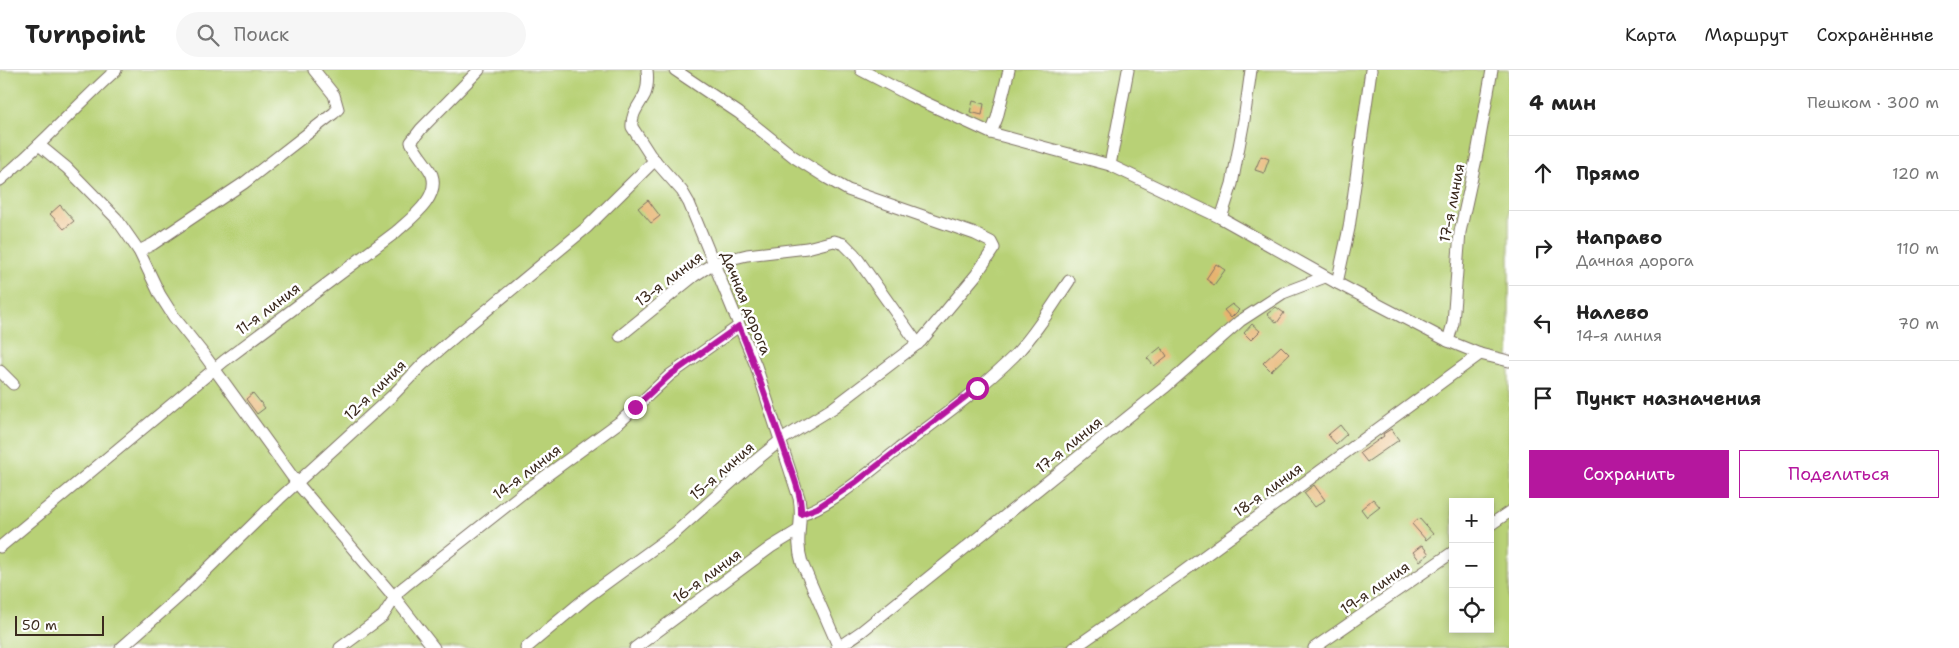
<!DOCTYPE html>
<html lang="ru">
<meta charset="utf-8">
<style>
body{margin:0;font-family:"Shantell Sans",sans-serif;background:#f6f6f6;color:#222}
.controls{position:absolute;right:15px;bottom:15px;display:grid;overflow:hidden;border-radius:0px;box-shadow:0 2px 8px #0003}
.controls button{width:45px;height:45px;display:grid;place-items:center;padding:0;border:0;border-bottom:1px solid #e0e0e0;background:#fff;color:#222;font:25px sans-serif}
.scale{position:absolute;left:15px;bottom:12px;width:89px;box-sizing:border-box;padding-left:5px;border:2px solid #3b2a1e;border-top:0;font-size:14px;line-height:18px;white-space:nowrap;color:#3b2a1e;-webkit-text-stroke:4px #fff;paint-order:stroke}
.stop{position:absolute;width:15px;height:15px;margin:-11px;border:4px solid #b5179e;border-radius:50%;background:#fff}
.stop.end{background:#b5179e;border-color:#fff;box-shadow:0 1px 5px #0008}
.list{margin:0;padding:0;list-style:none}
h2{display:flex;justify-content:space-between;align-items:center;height:65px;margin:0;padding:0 20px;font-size:21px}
h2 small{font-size:16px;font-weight:400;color:#767676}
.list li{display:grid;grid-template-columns:32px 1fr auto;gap:15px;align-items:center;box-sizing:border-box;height:75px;padding:0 20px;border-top:1px solid #e0e0e0}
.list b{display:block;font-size:19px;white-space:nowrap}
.list p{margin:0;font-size:16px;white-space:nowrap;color:#767676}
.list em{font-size:16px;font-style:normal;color:#767676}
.actions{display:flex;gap:10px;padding:15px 20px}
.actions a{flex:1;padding:11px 0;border:1px solid #b5179e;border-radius:0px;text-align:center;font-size:18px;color:#b5179e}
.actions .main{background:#b5179e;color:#fff}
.icon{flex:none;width:28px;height:28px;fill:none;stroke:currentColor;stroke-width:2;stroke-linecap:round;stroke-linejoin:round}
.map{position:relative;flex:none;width:1509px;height:578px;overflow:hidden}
header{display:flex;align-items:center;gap:30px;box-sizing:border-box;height:70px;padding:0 25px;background:#fff;border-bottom:1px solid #e0e0e0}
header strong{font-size:24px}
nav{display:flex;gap:28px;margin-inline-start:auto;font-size:18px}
.search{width:350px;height:45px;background:#f6f6f6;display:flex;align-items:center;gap:12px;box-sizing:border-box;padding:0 18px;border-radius:28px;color:#767676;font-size:19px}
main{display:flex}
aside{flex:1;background:#fff}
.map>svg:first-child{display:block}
.green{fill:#b8d176;stroke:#7a7e4a;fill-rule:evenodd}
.building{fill:#e7b370}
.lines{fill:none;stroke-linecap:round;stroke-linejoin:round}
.street-casing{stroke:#7c7062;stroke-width:13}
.street{stroke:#fff;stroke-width:11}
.route{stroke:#b5179e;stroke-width:6}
.labels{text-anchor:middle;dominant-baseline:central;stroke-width:5;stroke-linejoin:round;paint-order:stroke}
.street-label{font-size:15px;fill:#3b2a1e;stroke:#fff}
</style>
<header>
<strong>Turnpoint</strong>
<div class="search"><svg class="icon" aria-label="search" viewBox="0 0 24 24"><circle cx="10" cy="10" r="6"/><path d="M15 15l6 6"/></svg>Поиск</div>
<nav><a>Карта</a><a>Маршрут</a><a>Сохранённые</a></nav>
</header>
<main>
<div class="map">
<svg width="1509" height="578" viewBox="0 0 1509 578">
<rect width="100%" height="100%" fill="#fff"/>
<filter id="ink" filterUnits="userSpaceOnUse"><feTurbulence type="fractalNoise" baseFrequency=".02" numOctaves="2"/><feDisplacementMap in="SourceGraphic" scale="10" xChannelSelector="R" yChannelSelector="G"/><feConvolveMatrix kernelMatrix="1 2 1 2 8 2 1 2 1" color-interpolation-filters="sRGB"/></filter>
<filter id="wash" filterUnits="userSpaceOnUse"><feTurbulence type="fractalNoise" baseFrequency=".0096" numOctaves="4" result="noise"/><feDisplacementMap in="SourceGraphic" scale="20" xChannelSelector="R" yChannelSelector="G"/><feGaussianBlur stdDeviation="1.12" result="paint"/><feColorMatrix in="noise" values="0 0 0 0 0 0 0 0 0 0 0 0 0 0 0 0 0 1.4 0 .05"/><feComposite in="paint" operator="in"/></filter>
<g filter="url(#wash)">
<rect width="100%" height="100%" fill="#f5f1e0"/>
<path class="green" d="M0 0H1509V578H0ZM1453 432H1490V559H1453Z"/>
<g id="blocks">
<g class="building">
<polygon points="973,31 984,34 982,45 970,42"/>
<polygon points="1261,86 1269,89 1264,103 1255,100"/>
<polygon points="648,130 660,146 651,153 638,138"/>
<polygon points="60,135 74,151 64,159 50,144"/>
<polygon points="1216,194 1225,200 1214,215 1206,209"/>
<polygon points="1232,234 1239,240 1231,248 1224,240"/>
<polygon points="1276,237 1284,243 1277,253 1267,244"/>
<polygon points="1252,254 1260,261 1251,270 1244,263"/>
<polygon points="1281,276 1289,284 1271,301 1263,293"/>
<polygon points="1161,277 1167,286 1154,296 1147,288"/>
<polygon points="253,323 265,338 257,344 246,329"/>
<polygon points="1340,355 1347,364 1336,374 1328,365"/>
<polygon points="1391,359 1399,370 1367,392 1360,383 1384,366 1383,364"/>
<polygon points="1314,415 1325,430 1315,437 1304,423"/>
<polygon points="1373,429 1380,437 1367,447 1361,439"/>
<polygon points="1419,448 1433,464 1426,470 1412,454"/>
<polygon points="1422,475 1429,484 1420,491 1413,482"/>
</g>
</g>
</g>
<g filter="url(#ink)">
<use href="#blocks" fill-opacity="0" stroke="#7c7062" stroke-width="1"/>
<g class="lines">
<g class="street-casing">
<g id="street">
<path d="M647 0C648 8 648 16 645 24 639 36 631 43 632 57L650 85 682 121 689 133 756 296 799 428C804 452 794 467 802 493L839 578"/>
<polyline points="861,0 911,26 991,63 1110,95 1221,148 1337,213 1448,271 1480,284 1509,291"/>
<polyline points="991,63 997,48 1009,0"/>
<polyline points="39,75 67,98 116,148 139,181 160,225 174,247 205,286 297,413 395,528 434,578"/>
<polyline points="1110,95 1128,0"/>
<path d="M0 110C41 76 76 36 116 0"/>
<polyline points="1221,148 1232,114 1244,50 1251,0"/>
<polyline points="139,181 153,174 244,113 334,43 338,39 334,25 314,0"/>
<polyline points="1337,213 1349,158 1371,0"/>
<polyline points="620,266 694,206 714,193 747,185 807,178 834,171 844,174 854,184 918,274"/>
<polyline points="1448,271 1453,253 1460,162 1476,89 1492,0"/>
<polyline points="0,301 13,314"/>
<path d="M801 444C829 437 872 400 896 381 936 351 979 321 1015 285 1036 263 1052 236 1069 211"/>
<polyline points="1490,455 1509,442"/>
<path d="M0 477 224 291 396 162C410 149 440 128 432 105 428 95 417 85 411 72L421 59 479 0"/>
<polyline points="121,578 182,524 279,429 394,324 423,294 458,264 586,158 655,90"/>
<polyline points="340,578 383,546 399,521 405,516 528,419 621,351 670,305 739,256"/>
<polyline points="526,578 587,527 675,463 754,392 781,370 833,338 921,271 976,205 994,178 991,172 975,164 848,120 827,108 794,87 739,43 675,0"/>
<polyline points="635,578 771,477 799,460"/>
<polyline points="837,578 862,561 1164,318 1240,251 1283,223 1325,207"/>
<polyline points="1074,578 1180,504 1480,284"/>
<polyline points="1314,578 1453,482"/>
</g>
</g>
<use href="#street" class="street"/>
</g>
</g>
<g class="lines" filter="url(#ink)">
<path class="route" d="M635 337 670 305 739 256C756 297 770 339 785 382 791 401 802 423 801 444L817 438 856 412 977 318"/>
</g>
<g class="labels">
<g class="street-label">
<text transform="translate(1452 133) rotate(-79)">17-я линия</text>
<text transform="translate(669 209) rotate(-37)">13-я линия</text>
<text transform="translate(746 233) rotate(68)">Дачная дорога</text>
<text transform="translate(268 239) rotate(-37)">11-я линия</text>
<text transform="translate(375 320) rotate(-44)">12-я линия</text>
<text transform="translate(1069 375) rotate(-39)">17-я линия</text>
<text transform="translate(722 401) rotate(-41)">15-я линия</text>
<text transform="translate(527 402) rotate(-37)">14-я линия</text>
<text transform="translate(1268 420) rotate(-36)">18-я линия</text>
<text transform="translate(707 506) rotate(-36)">16-я линия</text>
<text transform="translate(1375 518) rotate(-35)">19-я линия</text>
</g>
</g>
</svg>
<div class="controls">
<button>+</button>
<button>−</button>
<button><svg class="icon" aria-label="locate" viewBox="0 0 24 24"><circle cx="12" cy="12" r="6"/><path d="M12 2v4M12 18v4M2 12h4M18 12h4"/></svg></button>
</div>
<div class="scale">50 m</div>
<div class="stop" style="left:977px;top:318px"></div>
<div class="stop end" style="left:635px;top:337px"></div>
</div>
<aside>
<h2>4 мин<small>Пешком · 300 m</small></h2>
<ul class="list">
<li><svg class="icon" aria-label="ahead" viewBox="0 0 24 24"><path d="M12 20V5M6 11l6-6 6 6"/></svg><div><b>Прямо</b></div><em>120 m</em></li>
<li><svg class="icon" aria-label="right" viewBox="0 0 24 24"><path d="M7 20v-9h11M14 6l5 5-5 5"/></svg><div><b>Направо</b><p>Дачная дорога</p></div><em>110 m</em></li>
<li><svg class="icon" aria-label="left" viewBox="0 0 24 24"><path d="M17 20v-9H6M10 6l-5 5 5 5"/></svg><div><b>Налево</b><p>14-я линия</p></div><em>70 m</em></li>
<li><svg class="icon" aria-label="arrive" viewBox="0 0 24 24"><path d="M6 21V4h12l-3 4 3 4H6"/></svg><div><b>Пункт назначения</b></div></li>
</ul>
<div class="actions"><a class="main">Сохранить</a><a>Поделиться</a></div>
</aside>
</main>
